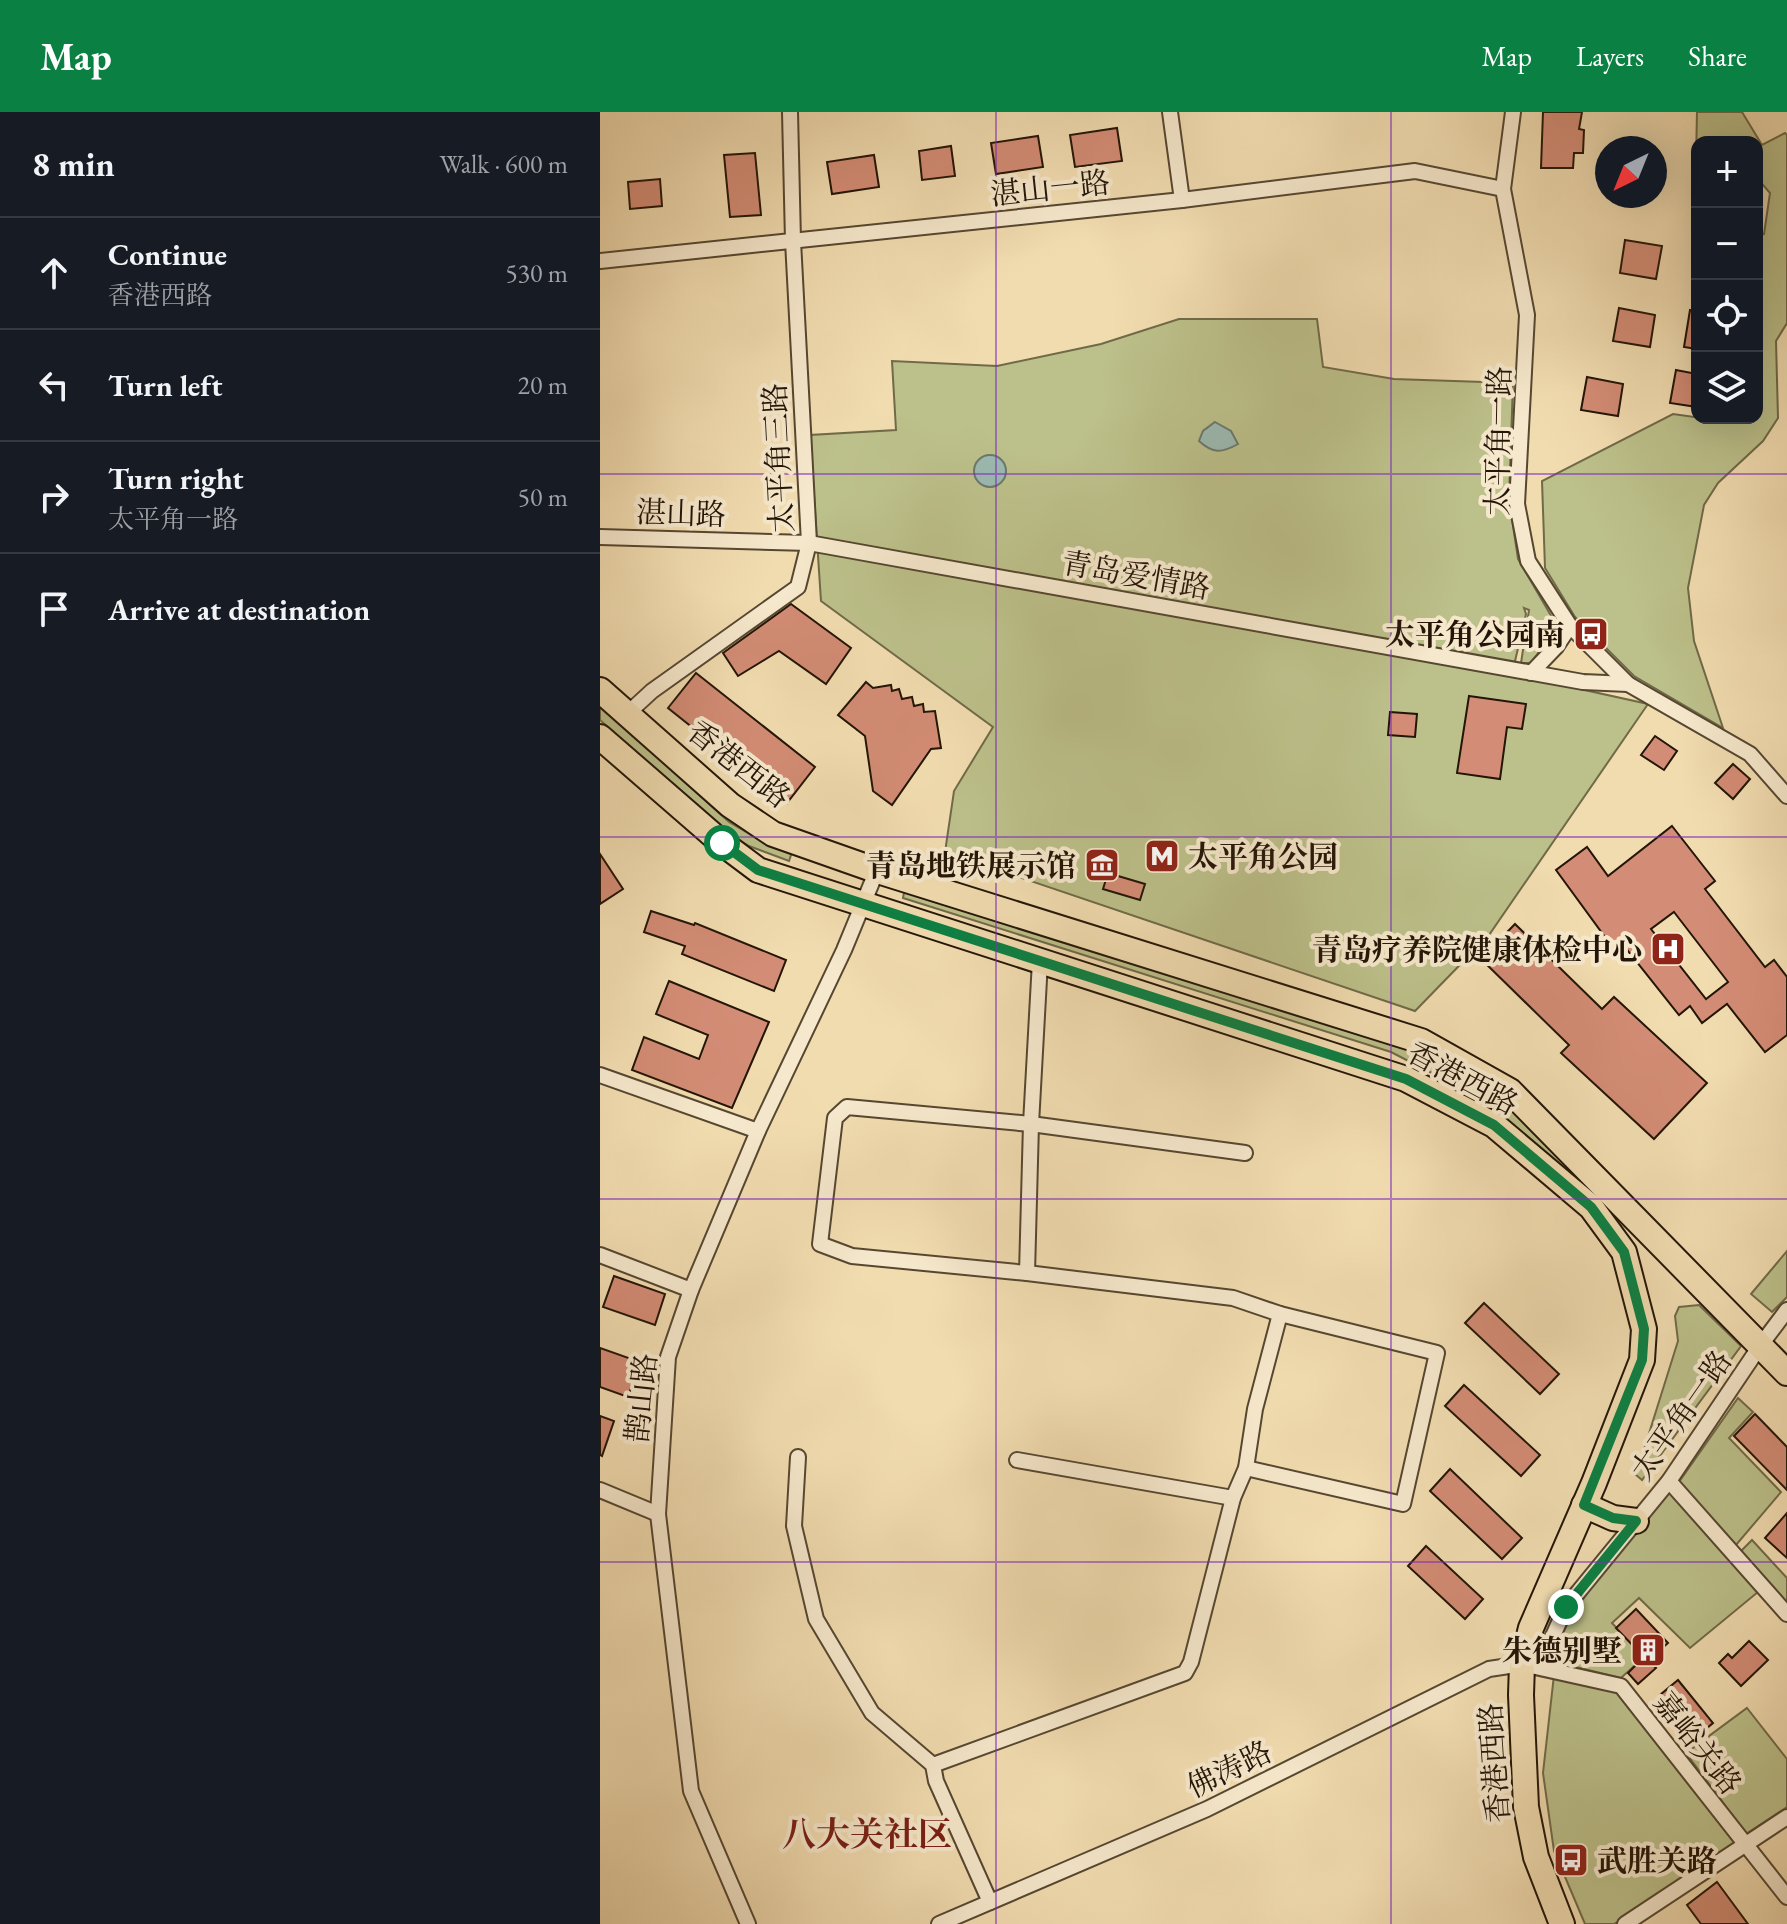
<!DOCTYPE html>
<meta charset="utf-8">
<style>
body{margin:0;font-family:"EB Garamond","Noto Serif SC",serif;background:#20242c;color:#f1f3f6}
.controls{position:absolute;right:24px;top:24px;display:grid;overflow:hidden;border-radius:16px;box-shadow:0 8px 32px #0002}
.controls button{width:72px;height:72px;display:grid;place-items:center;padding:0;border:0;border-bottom:2px solid #363941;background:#171b24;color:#f1f3f6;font:40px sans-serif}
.compass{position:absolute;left:995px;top:24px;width:72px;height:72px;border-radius:50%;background:#171b24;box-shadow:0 8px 32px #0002;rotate:223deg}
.stop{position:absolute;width:24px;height:24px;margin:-18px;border:6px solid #0b8043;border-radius:50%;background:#fff}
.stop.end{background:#0b8043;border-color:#fff;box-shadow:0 2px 8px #0008}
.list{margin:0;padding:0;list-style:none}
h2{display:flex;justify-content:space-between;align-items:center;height:104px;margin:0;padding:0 32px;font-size:34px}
h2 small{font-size:26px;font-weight:400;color:#9ea1a6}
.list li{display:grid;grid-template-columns:52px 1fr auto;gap:24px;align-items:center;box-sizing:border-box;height:112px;padding:0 32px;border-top:2px solid #363941}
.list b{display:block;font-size:30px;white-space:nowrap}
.list p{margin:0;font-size:26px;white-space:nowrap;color:#9ea1a6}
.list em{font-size:26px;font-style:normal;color:#9ea1a6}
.icon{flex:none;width:44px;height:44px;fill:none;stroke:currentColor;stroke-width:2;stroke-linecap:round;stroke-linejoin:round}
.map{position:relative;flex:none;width:1187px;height:1812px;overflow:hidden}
header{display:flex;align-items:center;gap:48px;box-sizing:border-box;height:112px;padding:0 40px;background:#0b8043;color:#fff}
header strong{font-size:38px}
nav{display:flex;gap:44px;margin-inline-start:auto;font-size:28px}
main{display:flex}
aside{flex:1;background:#171b24}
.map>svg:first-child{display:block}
.green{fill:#bcc08a;stroke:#706a48;stroke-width:2}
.water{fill:#9bbab1;stroke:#6b786d;stroke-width:2}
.building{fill:#d38c75;stroke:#231507;stroke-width:2;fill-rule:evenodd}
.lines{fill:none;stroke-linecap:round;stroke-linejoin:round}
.minor-casing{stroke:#564731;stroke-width:18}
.primary-casing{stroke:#231507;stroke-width:28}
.minor{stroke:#f6e8cc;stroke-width:14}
.primary{stroke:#f1dcb0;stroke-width:24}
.route{stroke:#0b8043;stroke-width:10}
.grid{fill:none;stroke:#7b2cbf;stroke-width:2;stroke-opacity:0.55}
.labels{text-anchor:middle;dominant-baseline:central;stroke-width:8;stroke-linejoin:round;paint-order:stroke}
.street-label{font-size:30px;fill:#231507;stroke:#f6e8cc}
.poi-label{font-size:30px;font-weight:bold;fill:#231507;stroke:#f6e8cc;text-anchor:end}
.quarter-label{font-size:34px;font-weight:bold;fill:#7a1f14;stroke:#f6e8cc}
</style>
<header>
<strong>Map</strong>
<nav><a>Map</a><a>Layers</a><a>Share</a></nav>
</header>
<main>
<aside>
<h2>8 min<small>Walk · 600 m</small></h2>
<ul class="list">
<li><svg class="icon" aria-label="ahead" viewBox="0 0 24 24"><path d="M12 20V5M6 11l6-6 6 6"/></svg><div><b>Continue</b><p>香港西路</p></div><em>530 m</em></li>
<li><svg class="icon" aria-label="left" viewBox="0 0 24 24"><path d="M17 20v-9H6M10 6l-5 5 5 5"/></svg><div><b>Turn left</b></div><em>20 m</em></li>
<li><svg class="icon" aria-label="right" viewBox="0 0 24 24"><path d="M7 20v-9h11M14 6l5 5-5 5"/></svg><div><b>Turn right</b><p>太平角一路</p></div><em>50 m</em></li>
<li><svg class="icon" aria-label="arrive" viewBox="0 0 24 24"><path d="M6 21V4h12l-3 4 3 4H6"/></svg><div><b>Arrive at destination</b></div></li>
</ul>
</aside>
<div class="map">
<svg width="1187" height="1812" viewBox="0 0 1187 1812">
<rect width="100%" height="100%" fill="#f1dcb0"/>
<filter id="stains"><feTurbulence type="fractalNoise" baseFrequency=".0025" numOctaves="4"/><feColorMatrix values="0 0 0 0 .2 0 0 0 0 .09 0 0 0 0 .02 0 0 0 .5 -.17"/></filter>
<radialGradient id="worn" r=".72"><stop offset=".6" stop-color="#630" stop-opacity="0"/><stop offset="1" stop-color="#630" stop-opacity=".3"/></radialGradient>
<g class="green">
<polygon points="1097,0 1142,0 1162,33 1185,21 1187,23 1187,211 1176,229 1178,306 1163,329 1118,371 1104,393 1088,476 1094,529 1123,616 1034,564 975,505 945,456 942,369 1073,302 1123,309 1124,306 1157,306 1157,123 1164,122 1170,81 1157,66 1157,30 1097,30 1096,48"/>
<polygon points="579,207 717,207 723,255 794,267 913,271 909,387 918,447 957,514 931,551 921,551 929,498 924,496 926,502 912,562 1048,592 889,823 815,899 345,740 354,679 393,615 221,489 210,323 296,318 292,249 397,254 501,232"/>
<polygon points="0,593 129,710 155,725 192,740 189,749 149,734 122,718 0,608"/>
<polygon points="305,775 793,929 865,966 929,1011 972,1051 965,1059 921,1019 859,975 791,940 303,786"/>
<polygon points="1187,1139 1187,1185 1172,1200 1151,1182"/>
<polygon points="1099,1193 1141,1234 1042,1368 1036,1363 1078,1229 1075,1204 1079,1195"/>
<polygon points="1138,1286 1153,1300 1129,1326 1181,1380 1136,1433 1079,1370"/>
<polygon points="1069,1378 1158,1480 1090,1536 1039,1486 1012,1511 1044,1545 1021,1566 951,1549 974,1490"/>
<polygon points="1152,1428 1187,1466 1187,1492 1140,1440"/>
<polygon points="954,1563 1019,1581 1136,1733 1014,1812 985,1812 954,1739 943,1661"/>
<polygon points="1147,1596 1187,1647 1187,1695 1146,1722 1086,1641"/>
</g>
<g class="water">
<path d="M615 310 631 319 638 332C622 341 613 342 599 329L603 319Z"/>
<circle cx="390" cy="359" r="16"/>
</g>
<g class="building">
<polygon points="943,0 982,0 979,17 984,18 983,41 974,41 973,56 941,56"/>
<polygon points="517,16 522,49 475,55 470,23"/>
<polygon points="438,24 443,55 396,62 391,31"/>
<polygon points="351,34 355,64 322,68 319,39"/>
<polygon points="155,41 161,103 130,105 124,43"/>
<polygon points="274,43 279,75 232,82 227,50"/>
<polygon points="60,67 62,94 30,97 28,70"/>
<polygon points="1025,128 1062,134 1056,167 1020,161"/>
<polygon points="1019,196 1055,203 1050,235 1013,229"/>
<polygon points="1090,198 1097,199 1097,237 1084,235"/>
<polygon points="1076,258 1097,262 1097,295 1070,291"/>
<polygon points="987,265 1023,272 1018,304 981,298"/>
<polygon points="191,492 251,536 226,572 179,539 138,564 123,541"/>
<polygon points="96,561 215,655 187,691 68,596"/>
<polygon points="266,570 273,576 291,573 292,579 299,577 302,587 312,585 314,594 323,592 324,600 335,599 341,636 331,637 292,693 273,679 265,624 238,603"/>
<polygon points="869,584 926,592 922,617 907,615 900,667 857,661"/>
<polygon points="790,600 817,602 815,625 788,623"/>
<polygon points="1055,624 1077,639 1064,658 1041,643"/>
<polygon points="1133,652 1150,667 1133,687 1115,671"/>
<path d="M1072 714 1115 769 1105 777 1165 855 1174 848 1187 865V923L1165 940 1127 892 1102 911 1090 894 1079 903 1024 834 1016 840 956 758 987 735 1008 764ZM1074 800 1128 870 1106 887 1051 817Z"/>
<polygon points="0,742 23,777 0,792"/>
<polygon points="508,761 545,772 540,788 503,777"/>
<polygon points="51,799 94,813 95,811 186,848 174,879 82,842 85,834 44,820"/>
<polygon points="915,812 1002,897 1014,885 1107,971 1054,1027 961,941 969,933 881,847"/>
<polygon points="69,869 169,910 132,996 32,958 44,925 99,947 108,923 56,902"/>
<polygon points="14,1164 65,1182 55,1213 3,1195"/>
<polygon points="884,1191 959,1262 940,1282 865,1211"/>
<polygon points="0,1236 40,1250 28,1285 0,1275"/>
<polygon points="864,1273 940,1343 921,1364 845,1294"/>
<polygon points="1155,1302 1187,1335 1187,1378 1134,1324"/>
<polygon points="0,1304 14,1309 2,1344 0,1343"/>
<polygon points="850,1357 922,1426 902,1447 830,1379"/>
<polygon points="1187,1401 1187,1446 1165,1426"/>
<polygon points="826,1434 883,1487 865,1507 808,1454"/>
<polygon points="1036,1497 1068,1531 1049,1548 1056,1556 1038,1572 1028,1561 1044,1545 1016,1516"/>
<polygon points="1149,1529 1168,1548 1141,1574 1119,1551 1128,1542 1132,1546"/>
<polygon points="1078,1568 1113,1611 1095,1626 1060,1583"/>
<polygon points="1117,1770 1148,1812 1101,1812 1087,1793"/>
</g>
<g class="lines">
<g class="minor-casing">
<g id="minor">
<polyline points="570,0 582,88"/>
<polyline points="913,0 903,77 927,203 917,392 928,449 970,514 1028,572 1150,642 1187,684"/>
<polyline points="0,149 582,88 815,59 903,77"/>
<polyline points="0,425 209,431 983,570 1028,572"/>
<polyline points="931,561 956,535 970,514"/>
<polyline points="27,602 52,579 198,475 209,431 193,129 190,0"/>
<polyline points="0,963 158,1019"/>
<polyline points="645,1041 431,1012 247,995 235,1006 220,1132 252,1144 427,1161 633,1186 680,1202 837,1241 803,1392 646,1356"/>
<polyline points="0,1143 91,1178"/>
<polyline points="427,1161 431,1012 440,849"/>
<polyline points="198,1345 194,1414 216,1507 272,1601 333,1653 336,1669 390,1790"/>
<polyline points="417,1348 633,1386"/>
<polyline points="1069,1369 1187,1502"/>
<polyline points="0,1378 58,1402"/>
<polyline points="939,1555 966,1495 1069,1369 1160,1234 1187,1198"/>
<polyline points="333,1653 585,1561 591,1550 633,1386 646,1356 655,1297 680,1202"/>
<polyline points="148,1812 91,1679 58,1402 68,1245 91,1178 158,1019 244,838 277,758"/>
<polyline points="339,1812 607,1697 889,1557 922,1552 1021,1574 1187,1785"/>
<polyline points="1025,1812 1187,1705"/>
</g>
</g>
<g class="primary-casing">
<g id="primary">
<polyline points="0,578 130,693 173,722 281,760 821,929 910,979 1187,1261"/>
<polyline points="0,625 122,731 158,758 806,967 894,1013 991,1095 1024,1140 1044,1217 1042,1248 994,1371 931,1516 922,1552 921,1583 926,1695 936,1745 962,1812"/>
<polyline points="984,1393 1013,1406 1036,1409"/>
</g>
</g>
<use href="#minor" class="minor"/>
<use href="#primary" class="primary"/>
</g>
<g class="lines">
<polyline class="route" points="122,731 158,758 806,967 894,1013 991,1095 1024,1140 1044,1217 1042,1248 984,1393 1013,1406 1036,1409 966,1495"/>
</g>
<path class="grid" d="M396 0V1812M791 0V1812M0 362H1187M0 725H1187M0 1087H1187M0 1450H1187"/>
<defs>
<g id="bus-square" transform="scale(1.8)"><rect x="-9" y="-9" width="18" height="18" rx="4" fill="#8f2418" stroke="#f6e8cc"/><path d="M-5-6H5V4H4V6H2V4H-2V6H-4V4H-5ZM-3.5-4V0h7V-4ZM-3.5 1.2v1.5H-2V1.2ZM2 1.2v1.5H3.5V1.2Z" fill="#fff"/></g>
<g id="metro-square" transform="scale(1.8)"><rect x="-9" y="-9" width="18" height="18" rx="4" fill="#8f2418" stroke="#f6e8cc"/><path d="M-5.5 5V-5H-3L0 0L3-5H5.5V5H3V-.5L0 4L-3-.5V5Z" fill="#fff"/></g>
<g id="museum-square" transform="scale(1.8)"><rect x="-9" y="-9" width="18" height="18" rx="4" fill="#8f2418" stroke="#f6e8cc"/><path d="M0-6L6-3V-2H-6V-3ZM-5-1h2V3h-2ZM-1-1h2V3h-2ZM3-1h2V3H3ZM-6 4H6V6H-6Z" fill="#fff"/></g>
<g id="hospital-square" transform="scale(1.8)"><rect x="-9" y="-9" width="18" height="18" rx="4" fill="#8f2418" stroke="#f6e8cc"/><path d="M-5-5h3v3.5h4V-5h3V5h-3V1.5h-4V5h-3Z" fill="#fff"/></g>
<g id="building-square" transform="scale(1.8)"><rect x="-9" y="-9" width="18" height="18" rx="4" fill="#8f2418" stroke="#f6e8cc"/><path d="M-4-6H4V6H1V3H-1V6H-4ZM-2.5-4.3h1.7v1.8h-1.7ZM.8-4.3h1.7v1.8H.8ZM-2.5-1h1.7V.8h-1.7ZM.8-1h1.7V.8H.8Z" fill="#fff"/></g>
</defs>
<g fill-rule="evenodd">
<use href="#bus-square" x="991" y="522"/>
<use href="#metro-square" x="562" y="744"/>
<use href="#museum-square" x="502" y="753"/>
<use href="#hospital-square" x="1068" y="837"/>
<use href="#building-square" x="1048" y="1538"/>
<use href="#bus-square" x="971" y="1748"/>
</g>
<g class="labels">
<g class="street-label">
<text transform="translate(450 76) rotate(-6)">湛山一路</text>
<text transform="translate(898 329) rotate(-89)">太平角一路</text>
<text transform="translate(178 346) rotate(-93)">太平角三路</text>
<text transform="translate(81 401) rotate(2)">湛山路</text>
<text transform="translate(536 463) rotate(10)">青岛爱情路</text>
<text transform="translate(139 652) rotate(38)">香港西路</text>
<text transform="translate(863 966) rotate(28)">香港西路</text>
<text transform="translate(41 1286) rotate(-84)">鹊山路</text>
<text transform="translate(1081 1303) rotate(-55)">太平角一路</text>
<text transform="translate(1098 1631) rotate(52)">嘉峪关路</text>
<text transform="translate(894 1651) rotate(-94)">香港西路</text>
<text transform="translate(629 1657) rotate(-26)">佛涛路</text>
</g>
<g class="poi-label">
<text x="965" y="522">太平角公园南</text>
<text x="588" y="744" text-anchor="start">太平角公园</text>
<text x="476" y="753">青岛地铁展示馆</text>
<text x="1042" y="837">青岛疗养院健康体检中心</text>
<text x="1022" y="1538">朱德别墅</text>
<text x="997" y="1748" text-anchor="start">武胜关路</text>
</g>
<g class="quarter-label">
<text x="267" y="1722">八大关社区</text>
</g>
</g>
<rect width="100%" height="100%" filter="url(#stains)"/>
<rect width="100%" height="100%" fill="url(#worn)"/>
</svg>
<div class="controls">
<button>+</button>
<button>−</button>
<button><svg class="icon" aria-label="locate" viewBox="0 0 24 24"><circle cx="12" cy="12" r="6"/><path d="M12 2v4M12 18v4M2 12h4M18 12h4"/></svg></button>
<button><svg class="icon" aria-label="layers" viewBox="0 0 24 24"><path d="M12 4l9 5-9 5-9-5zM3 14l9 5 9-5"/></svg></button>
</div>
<svg class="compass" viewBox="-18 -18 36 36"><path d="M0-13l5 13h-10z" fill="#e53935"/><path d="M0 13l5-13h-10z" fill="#9ea1a6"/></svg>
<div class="stop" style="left:122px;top:731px"></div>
<div class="stop end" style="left:966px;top:1495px"></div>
</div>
</main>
